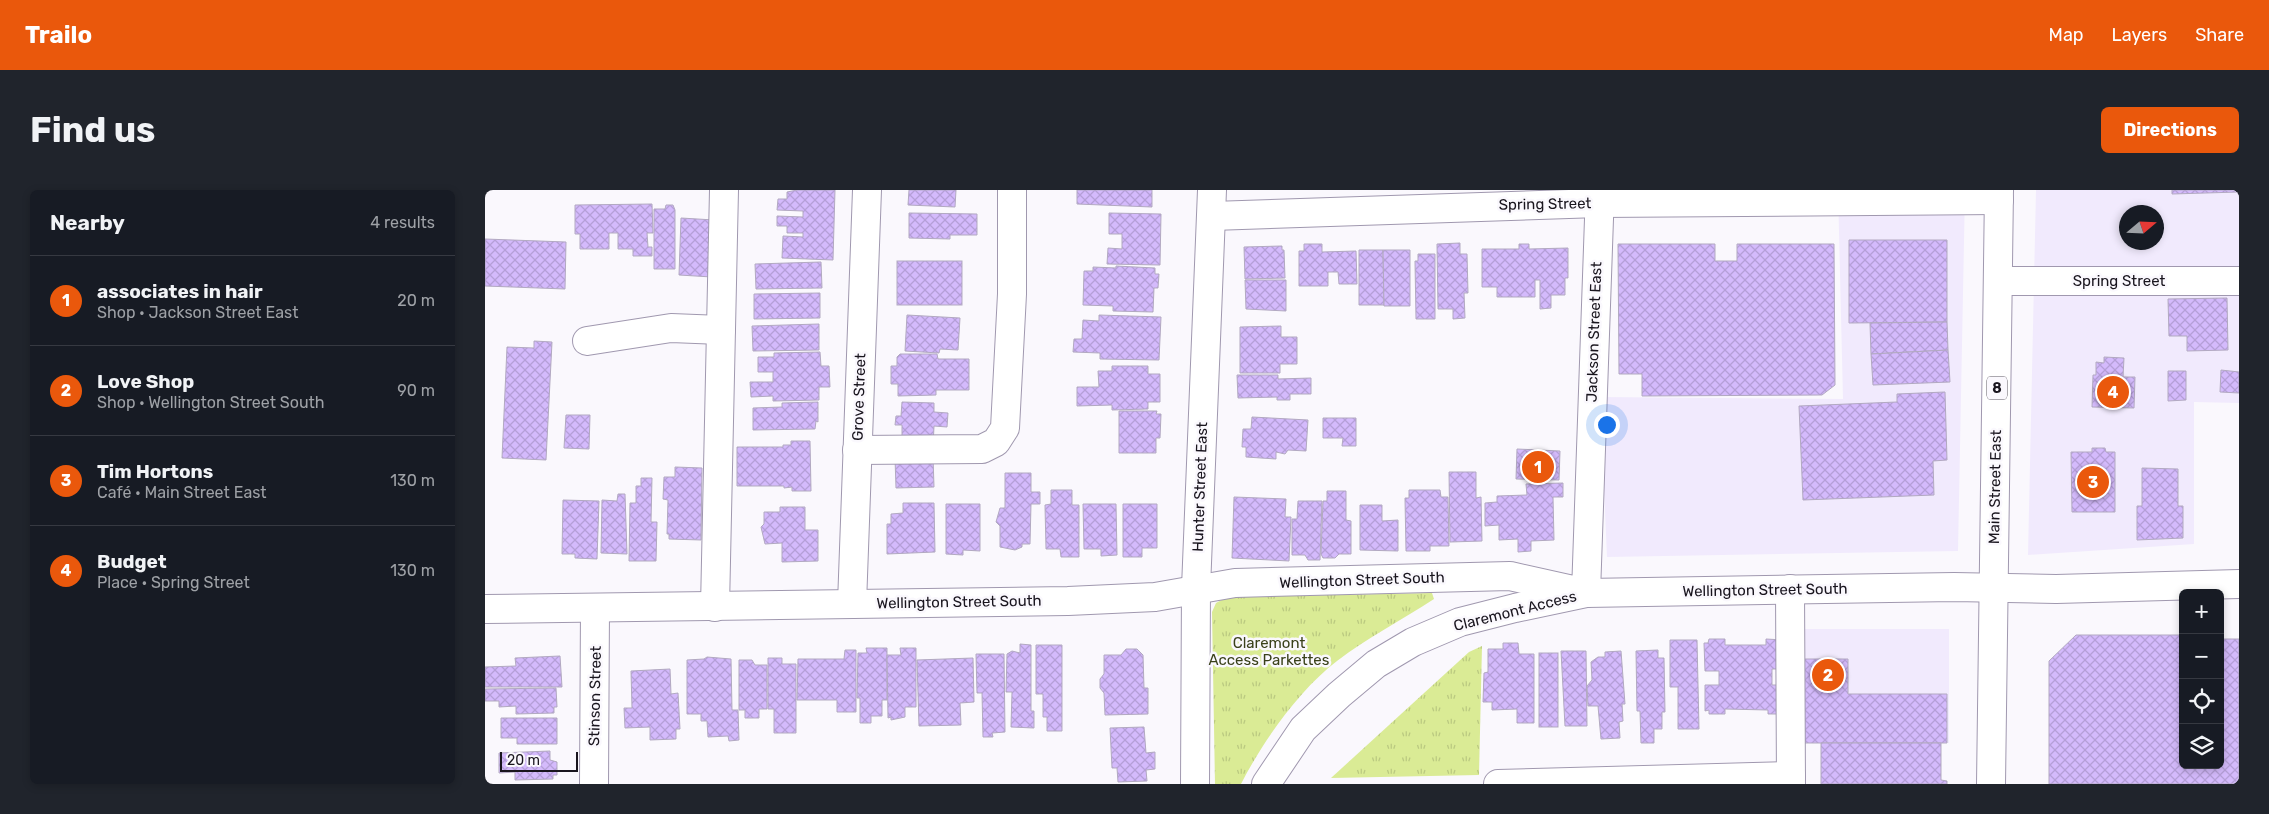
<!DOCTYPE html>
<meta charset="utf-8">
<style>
body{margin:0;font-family:Rubik,sans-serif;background:#20242c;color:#f1f3f6}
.controls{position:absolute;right:15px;bottom:15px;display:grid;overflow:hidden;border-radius:8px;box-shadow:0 2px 8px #0003}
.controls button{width:45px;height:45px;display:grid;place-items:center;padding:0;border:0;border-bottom:1px solid #363941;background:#171b24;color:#f1f3f6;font:25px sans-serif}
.compass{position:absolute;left:1634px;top:15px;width:45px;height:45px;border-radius:50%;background:#171b24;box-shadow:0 2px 8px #0003;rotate:71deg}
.scale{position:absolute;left:15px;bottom:12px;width:78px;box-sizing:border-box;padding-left:5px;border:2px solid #19151e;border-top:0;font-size:14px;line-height:18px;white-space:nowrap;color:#19151e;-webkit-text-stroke:4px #faf8fd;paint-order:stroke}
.you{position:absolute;left:1121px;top:234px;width:18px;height:18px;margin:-12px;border:4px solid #fff;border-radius:50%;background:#1a73e8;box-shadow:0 0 0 8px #1a73e833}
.badge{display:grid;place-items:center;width:32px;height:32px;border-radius:50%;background:#ea580c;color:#fff;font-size:16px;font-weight:700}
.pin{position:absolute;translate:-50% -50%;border:2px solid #fff;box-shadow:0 1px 5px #0006}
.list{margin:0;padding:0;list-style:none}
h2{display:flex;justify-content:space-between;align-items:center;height:65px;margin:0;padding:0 20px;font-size:21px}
h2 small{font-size:16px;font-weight:400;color:#9ea1a6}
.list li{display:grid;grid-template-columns:32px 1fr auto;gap:15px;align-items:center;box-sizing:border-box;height:90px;padding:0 20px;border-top:1px solid #363941}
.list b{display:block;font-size:19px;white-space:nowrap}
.list p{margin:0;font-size:16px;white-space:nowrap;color:#9ea1a6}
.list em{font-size:16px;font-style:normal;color:#9ea1a6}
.icon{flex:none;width:28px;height:28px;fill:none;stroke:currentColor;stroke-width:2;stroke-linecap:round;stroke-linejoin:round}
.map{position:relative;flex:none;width:1754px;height:594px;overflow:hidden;border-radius:8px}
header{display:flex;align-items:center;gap:30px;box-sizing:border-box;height:70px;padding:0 25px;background:#ea580c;color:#fff}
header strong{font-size:24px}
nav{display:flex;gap:28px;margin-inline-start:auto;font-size:18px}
.intro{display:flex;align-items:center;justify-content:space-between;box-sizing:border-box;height:120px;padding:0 30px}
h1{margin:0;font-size:35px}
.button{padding:12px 22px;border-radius:8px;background:#ea580c;color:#fff;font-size:18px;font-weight:700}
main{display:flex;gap:30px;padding:0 30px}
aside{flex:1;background:#171b24;border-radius:8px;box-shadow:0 2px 8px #0003}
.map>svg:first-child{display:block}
.built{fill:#f1eafd;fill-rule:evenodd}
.park{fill:url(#park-tufts)}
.building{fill:url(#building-cross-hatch);stroke:#b2a9c1}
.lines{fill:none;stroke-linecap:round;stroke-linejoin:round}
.minor-casing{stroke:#a098af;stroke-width:30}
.major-casing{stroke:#a098af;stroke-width:30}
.minor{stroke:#fff;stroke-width:28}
.major{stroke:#fff;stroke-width:28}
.labels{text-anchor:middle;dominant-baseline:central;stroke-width:5;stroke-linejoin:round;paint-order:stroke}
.shield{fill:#faf8fd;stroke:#5c5961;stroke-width:1}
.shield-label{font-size:14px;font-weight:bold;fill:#19151e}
.street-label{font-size:15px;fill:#19151e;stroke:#faf8fd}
.park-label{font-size:15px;fill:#3a411a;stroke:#faf8fd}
</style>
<header>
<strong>Trailo</strong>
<nav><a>Map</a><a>Layers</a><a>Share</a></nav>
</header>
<div class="intro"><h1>Find us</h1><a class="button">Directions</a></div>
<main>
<aside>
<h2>Nearby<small>4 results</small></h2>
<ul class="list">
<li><span class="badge">1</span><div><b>associates in hair</b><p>Shop · Jackson Street East</p></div><em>20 m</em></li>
<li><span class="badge">2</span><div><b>Love Shop</b><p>Shop · Wellington Street South</p></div><em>90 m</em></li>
<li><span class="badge">3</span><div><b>Tim Hortons</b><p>Café · Main Street East</p></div><em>130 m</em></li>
<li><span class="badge">4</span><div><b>Budget</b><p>Place · Spring Street</p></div><em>130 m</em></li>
</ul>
</aside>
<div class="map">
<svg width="1754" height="594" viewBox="0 0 1754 594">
<defs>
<pattern id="park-tufts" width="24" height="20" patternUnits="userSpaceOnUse" patternTransform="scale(1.25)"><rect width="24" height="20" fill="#daeb95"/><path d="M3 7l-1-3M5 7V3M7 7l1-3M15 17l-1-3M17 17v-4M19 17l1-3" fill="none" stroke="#bac980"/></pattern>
<pattern id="building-cross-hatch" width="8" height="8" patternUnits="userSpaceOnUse" patternTransform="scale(1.25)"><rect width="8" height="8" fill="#d4bafc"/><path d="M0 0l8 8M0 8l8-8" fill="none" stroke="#b59fd8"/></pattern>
</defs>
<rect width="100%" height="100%" fill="#faf8fd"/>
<g class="built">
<polygon points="1353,0 1480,0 1473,361 1122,367 1115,207 1358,209"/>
<path d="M1551 0H1754V213L1709 212V354L1543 365ZM1642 22H1672V52H1642Z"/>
<polygon points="1308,439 1464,439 1464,553 1309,553"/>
</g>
<g class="park">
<path d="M947 403 949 409C917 430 882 448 852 471 814 500 778 551 756 594H730L727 422 731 413 742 407Z"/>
<polygon points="997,456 994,585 846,588 984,462"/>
</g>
<g class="building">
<polygon points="312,0 350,0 348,70 297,68 298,46 318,47 318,43 302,43 302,36 292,36 292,26 318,27 318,21 292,20 293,9 302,9 302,2"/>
<polygon points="424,0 471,0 470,17 423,15"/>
<polygon points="592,0 667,0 667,17 592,14"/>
<polygon points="1687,0 1754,0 1754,2 1687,4"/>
<polygon points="167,14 168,43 162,43 163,57 167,57 167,66 148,66 148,59 133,59 133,43 124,43 124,59 95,59 95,44 90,44 90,15"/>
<polygon points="181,15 188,15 190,20 190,79 169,79 169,19 180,19"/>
<polygon points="424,23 492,24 492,45 465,45 465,49 424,48"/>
<polygon points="624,23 676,24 675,75 622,74 623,58 637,59 637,44 624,44"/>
<polygon points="196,28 229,30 227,87 194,85"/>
<polygon points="0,49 81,52 80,99 0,96"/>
<polygon points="1364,50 1462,50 1462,132 1364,133"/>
<polygon points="975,53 975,64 982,64 983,103 979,103 980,128 968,129 968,119 953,119 952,54"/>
<polygon points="819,54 837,54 837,62 871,61 872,94 854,94 853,82 843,82 843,96 814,96 814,61 819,61"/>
<polygon points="1034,54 1044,54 1044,59 1083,58 1083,88 1080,88 1080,105 1066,105 1066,118 1055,119 1055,90 1050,90 1050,107 1012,107 1012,97 997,97 997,59 1034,59"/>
<polygon points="1133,54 1230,54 1230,71 1252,71 1252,54 1349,54 1350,195 1337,205 1157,206 1157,184 1134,184"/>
<polygon points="797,56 797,60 799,60 800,88 760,89 759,57"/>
<polygon points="874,60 898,60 899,115 874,115"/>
<polygon points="898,60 925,60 925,116 899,116"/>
<polygon points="933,64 950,64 950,129 931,129 930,71 933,71"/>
<rect x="412" y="71" width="65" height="44"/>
<polygon points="336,72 337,98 271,99 270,74"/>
<polygon points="631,76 670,78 670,84 674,84 673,98 669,98 668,122 628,121 628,116 598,115 599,81 608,81 608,77 631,78"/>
<polygon points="760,90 801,90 801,121 761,119"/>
<polygon points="335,103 335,128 269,129 269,104"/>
<polygon points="1742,108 1743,160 1702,161 1702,146 1684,146 1683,109"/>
<polygon points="422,125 475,128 473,160 455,159 454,163 420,161"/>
<polygon points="614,125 676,127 674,170 615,169 615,163 588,162 589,149 597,149 598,130 614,131"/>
<polygon points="1462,132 1463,160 1386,164 1385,133"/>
<polygon points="334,134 334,160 268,161 267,136"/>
<polygon points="796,136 796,147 812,147 812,174 795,174 795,183 755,183 755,137"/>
<polygon points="49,151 67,152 61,270 17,268 22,157 49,158"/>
<polygon points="1463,160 1465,192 1388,195 1386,164"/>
<polygon points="335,162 336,176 344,176 345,197 334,197 334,210 288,211 288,206 266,207 265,192 288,192 288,182 273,182 273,167 289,167 289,163"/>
<polygon points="415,164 452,164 453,169 484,169 484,200 451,200 451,205 413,206 413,194 406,194 406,176 412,176 412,167"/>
<polygon points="1619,167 1639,168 1638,187 1650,187 1649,218 1607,217 1608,185 1611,185 1611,172 1619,173"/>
<polygon points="627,176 663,176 663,184 675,184 675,212 663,212 663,219 627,220 627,215 592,216 592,197 614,197 613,181 627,181"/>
<polygon points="1736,180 1754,182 1754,203 1735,202"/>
<polygon points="1683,181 1701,181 1701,210 1683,211"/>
<polygon points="752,185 793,185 793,189 826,188 826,204 805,204 805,210 792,210 792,207 753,208"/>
<polygon points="1460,202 1462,270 1448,271 1449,305 1318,310 1314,216 1412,212 1412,204"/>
<polygon points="333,212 333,232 331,231 330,239 268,240 268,218 297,217 297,213"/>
<polygon points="417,212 449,213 449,222 463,223 462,237 449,236 448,257 427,246 417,246 417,235 410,235 411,226 416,226"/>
<polygon points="634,221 672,221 671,224 676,224 675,248 671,248 671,263 634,263"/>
<polygon points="81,225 105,225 104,259 79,258"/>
<polygon points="767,227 823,230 821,261 803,260 800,264 791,262 791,269 761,267 761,257 757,257 758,239 766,239"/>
<polygon points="838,228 871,228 871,256 857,256 858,248 838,248"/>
<polygon points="306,251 325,251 326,301 307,301 307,297 299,298 299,296 252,296 252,257 298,257 298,255 306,255"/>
<polygon points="1607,258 1620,258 1621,262 1630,262 1630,322 1587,322 1586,262 1607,262"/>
<polygon points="1032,259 1075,261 1074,290 1031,289"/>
<polygon points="448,267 449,297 411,298 410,268"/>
<polygon points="190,277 217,278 216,350 184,349 184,344 182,344 183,310 178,309 179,287 190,287"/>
<polygon points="1657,278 1693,279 1693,316 1698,316 1698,348 1652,350 1652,316 1657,316"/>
<polygon points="964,282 991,282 991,308 996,307 997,351 965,352"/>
<polygon points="520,283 546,283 546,302 555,302 555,314 546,314 545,354 537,354 537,357 530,360 515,357 515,336 511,332 515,318 520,318"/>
<polygon points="156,288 167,288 166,332 172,332 171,371 144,371 145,313 151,313 151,296 156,296"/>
<polygon points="1078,293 1078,307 1068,307 1069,350 1046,351 1046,361 1033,362 1033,349 1014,350 1014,335 1000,336 1000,313 1012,312 1012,306 1042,305 1041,294"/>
<polygon points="566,300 587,300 587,315 594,315 594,367 576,367 575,359 561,359 560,315 566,314"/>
<polygon points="924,300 955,300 956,307 963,307 964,356 945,356 945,361 921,361 920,308 924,308"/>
<polygon points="842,301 861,301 861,330 866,331 866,364 854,364 850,368 838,368 836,364 838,311 842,311"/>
<polygon points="133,304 140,304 142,364 116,363 117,310 132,311"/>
<polygon points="749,307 801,309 800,327 806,327 804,371 747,368"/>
<polygon points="78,310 114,311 112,369 90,368 90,364 77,364"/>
<polygon points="813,311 837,311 835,370 823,370 820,365 807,365 807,329 812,329"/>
<polygon points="418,313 449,313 450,362 402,364 402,334 406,334 406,324 418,323"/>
<polygon points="461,314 495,314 495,361 478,360 478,365 461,364"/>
<polygon points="598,314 631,314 632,365 616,366 616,359 599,359"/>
<polygon points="638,314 672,314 672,358 657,358 657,367 638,367"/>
<polygon points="875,315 897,315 897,331 913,330 913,361 875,360"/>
<polygon points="295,317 320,317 320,340 333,340 333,371 297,372 297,353 280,354 276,337 279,334 279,322 295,322"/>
<polygon points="1591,445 1698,445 1698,575 1735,575 1735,449 1754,449 1754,594 1564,594 1564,471"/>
<polygon points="1224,449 1240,449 1240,455 1281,455 1281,449 1298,450 1301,479 1287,479 1287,495 1301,495 1301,524 1283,524 1283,520 1240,519 1240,524 1224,524 1224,520 1220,521 1220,495 1234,495 1234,481 1220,481 1219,453 1223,453"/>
<polygon points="1185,450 1212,450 1214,539 1193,539 1193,497 1185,497"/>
<polygon points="1018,453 1033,453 1034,464 1049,464 1049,533 1032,533 1032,519 1007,520 1007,512 998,512 999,483 1003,482 1003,459 1018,459"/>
<polygon points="535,454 546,455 546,521 549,521 549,538 526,537 527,502 521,502 522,464 527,461 535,463"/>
<polygon points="551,455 577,455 577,541 562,541 562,527 558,527 558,504 551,504"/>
<polygon points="381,458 402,458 402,510 397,510 397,526 386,526 386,533 375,533 375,508 372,508 373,463 382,463"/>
<polygon points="415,458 431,458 431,517 420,517 420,527 406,530 406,527 403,528 402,465 416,465"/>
<polygon points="641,459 652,459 658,465 659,498 663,498 663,524 620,525 619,503 615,498 615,489 619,484 619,465 636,465"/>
<polygon points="360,460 371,460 371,522 352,522 352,510 312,510 313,469 359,469"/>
<polygon points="1173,460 1173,468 1179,468 1180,522 1177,522 1177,539 1169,539 1169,553 1156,553 1155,521 1152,521 1151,461"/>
<polygon points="1076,461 1101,461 1102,536 1080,536"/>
<polygon points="1136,461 1140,514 1137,514 1138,531 1134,532 1135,548 1116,549 1113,516 1103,516 1102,496 1107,490 1106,472 1113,467 1120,467 1120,462"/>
<rect x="1054" y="463" width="19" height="74"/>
<polygon points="491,464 519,464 520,542 507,543 508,547 498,547 497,503 492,503"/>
<polygon points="75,466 77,497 0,497 0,477 31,476 30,468"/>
<polygon points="222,467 246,469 247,520 253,520 254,550 244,551 243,546 223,547 222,531 216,531 216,524 202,524 202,470 219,469"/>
<polygon points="283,468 297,468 297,474 311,474 311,543 289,543 289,519 283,519"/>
<polygon points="488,468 489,512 475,513 476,535 434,536 432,470"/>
<polygon points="1318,469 1363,469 1363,504 1462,504 1462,553 1319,553"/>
<polygon points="254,470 267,470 270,475 282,475 282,519 274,519 274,528 260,528 260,520 254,520"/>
<polygon points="185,479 186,504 193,503 195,539 191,539 191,549 165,550 165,537 140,538 139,518 147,518 146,481"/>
<polygon points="71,498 72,517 69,517 69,523 31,524 31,516 14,517 14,511 0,511 0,499"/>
<polygon points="16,528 72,528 72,554 32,554 32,548 16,548"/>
<polygon points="659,537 661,563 670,562 670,579 661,580 662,591 633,592 632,578 627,578 625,538"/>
<polygon points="1336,553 1456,553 1456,590 1462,591 1462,594 1336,594"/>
<polygon points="65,561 65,570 72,572 72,585 68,585 68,589 30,590 30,582 14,583 14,563"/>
</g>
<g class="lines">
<g class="minor-casing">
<g id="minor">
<polyline points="727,26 1114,13 1514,10"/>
<polyline points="1514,91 1754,91"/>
<polyline points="102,151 186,138 236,140"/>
<polyline points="372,260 497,259 511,252 520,238 527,104 527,0"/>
<polyline points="1305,399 1306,594"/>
<polyline points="367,414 382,0"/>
<polyline points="230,417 239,0"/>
<polyline points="0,419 583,411 670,407 750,393 1025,386 1101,403 1115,0"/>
<polyline points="109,594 110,418"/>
<polyline points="710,594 711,398 727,0"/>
<polyline points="1013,594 1306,586"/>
</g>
</g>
<g class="major-casing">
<g id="major">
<polyline points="781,594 818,539 854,505 891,474 928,452 975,432 1030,418 1101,403 1469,397 1571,399 1754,394"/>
<polyline points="1506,594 1514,0"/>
</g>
</g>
<use href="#minor" class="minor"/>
<use href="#major" class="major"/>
</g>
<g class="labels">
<rect class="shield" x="1502" y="186.5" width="20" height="23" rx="4"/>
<g class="shield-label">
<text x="1512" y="198">8</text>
</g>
<g class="street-label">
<text transform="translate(1060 14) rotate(-1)">Spring Street</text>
<text x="1634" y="91">Spring Street</text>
<text transform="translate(1109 142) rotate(-88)">Jackson Street East</text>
<text transform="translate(374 207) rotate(-88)">Grove Street</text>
<text transform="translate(715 297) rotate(-88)">Hunter Street East</text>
<text transform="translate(1510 297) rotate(-89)">Main Street East</text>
<text transform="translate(877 390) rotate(-2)">Wellington Street South</text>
<text transform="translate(1280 400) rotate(-1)">Wellington Street South</text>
<text transform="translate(474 412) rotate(-1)">Wellington Street South</text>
<text transform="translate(1030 421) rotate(-14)">Claremont Access</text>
<text transform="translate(110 506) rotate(-89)">Stinson Street</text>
</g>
<g class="park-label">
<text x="784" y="453">Claremont<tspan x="784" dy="17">Access Parkettes</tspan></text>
</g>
</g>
</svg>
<div class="controls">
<button>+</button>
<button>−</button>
<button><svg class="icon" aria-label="locate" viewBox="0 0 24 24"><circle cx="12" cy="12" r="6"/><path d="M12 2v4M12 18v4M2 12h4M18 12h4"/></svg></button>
<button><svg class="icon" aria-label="layers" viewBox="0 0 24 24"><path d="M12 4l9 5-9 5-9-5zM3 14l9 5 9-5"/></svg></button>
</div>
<svg class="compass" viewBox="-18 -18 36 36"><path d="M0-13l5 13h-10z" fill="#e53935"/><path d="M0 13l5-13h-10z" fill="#9ea1a6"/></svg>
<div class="scale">20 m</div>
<div class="you"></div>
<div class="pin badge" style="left:1053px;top:277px">1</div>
<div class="pin badge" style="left:1343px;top:485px">2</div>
<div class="pin badge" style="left:1608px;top:292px">3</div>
<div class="pin badge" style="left:1628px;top:202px">4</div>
</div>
</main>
